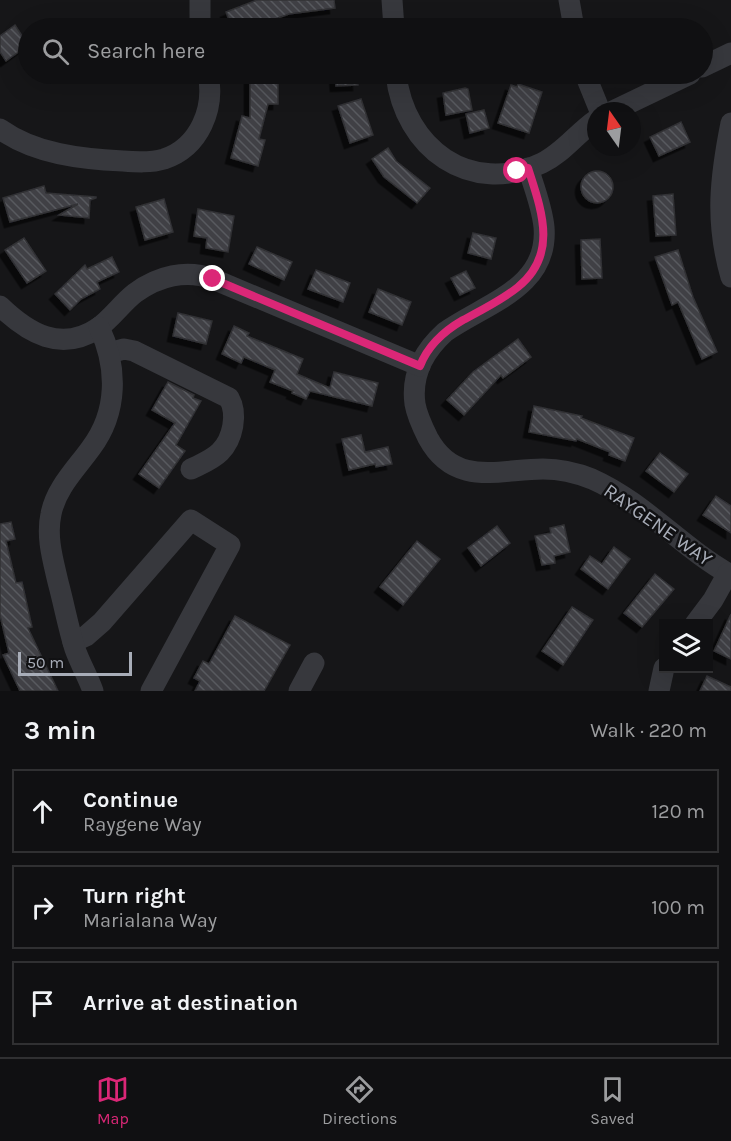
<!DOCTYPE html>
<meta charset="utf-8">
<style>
body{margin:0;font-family:Karla,sans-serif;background:#19191b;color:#f1f3f6}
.controls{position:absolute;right:18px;bottom:18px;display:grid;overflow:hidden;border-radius:0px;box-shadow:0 6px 24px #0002}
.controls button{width:54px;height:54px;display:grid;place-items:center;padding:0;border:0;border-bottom:2px solid #303032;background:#101012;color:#f1f3f6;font:30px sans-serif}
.compass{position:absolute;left:587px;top:102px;width:54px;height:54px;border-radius:50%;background:#101012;box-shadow:0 6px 24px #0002;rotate:346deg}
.scale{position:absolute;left:18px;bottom:15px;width:114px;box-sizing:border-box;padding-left:6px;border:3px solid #a8adb8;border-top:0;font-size:16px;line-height:21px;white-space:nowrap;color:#a8adb8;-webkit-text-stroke:4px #111113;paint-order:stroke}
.stop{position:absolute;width:18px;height:18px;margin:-14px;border:4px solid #db2777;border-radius:50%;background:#fff}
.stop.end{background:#db2777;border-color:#fff;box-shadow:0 2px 6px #0008}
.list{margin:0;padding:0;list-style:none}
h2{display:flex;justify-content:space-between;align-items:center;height:78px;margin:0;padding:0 24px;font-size:26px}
h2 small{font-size:20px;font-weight:400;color:#9c9d9f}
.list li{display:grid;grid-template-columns:39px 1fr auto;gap:18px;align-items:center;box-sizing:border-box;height:84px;margin:0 12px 12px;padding:0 12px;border:2px solid #303032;border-radius:0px}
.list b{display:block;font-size:22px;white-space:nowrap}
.list p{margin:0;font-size:20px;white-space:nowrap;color:#9c9d9f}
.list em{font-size:20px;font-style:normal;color:#9c9d9f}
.icon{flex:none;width:33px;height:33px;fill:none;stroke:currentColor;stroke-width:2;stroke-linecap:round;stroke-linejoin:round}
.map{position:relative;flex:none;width:731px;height:691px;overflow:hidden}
.search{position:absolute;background:#101012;box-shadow:0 6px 24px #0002;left:18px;right:18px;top:18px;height:66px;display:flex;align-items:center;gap:15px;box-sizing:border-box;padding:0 21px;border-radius:33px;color:#9c9d9f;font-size:22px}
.sheet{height:366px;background:#101012}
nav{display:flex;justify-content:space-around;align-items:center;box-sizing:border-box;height:84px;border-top:2px solid #303032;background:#101012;font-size:16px;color:#9c9d9f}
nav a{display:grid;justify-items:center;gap:3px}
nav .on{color:#db2777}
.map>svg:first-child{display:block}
.building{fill:url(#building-back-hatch);stroke:#303034;stroke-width:1.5;filter:url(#shadow)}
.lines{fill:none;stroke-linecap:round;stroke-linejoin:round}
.minor{stroke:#37383d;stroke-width:21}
.route{stroke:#db2777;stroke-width:8}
.labels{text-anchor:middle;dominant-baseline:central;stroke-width:5;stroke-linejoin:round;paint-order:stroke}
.street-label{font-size:20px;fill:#a8adb8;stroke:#111113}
</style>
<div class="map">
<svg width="731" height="691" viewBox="0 0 731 691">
<defs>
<pattern id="building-back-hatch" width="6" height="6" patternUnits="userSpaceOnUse" patternTransform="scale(1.5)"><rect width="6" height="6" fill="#404145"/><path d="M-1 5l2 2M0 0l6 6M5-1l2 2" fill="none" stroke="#595a5e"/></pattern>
<filter id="shadow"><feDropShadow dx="-5.5" dy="5.5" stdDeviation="0" flood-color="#0009"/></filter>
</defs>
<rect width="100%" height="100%" fill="#161618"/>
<g class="building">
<polygon points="257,0 334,0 335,8 289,14 250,28 232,28 226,12"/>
<polygon points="15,25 28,45 6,61 0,52 0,36"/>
<polygon points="250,74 278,74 278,104 268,104 259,139 265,140 258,166 231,158 242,116 250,118"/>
<polygon points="335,74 357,74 358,85 336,86"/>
<polygon points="518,84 542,92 529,133 498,123 511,85 517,87"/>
<polygon points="465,88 468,89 472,110 446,115 443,93"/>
<polygon points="361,99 373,135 350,143 338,106"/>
<polygon points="484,110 489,128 470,133 466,114"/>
<polygon points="681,122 690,142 659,156 650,137"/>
<polygon points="388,148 396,161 430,188 417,203 384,177 372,159"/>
<circle cx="597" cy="187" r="16"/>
<polygon points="44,186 46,193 96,197 96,198 90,200 89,218 59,215 78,204 10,222 3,198"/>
<polygon points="673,194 676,235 656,236 653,196"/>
<polygon points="164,199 173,232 145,240 136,207"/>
<polygon points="198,209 234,216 228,252 206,248 207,238 194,236"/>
<polygon points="473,233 496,238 491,259 468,253"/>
<polygon points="24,238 46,271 27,283 5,250"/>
<polygon points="600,239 602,278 582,279 581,240"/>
<polygon points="257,247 292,262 284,280 249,264"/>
<polygon points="678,250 693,297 717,352 702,359 678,302 672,305 655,257"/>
<polygon points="112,257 119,272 97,282 100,289 81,299 70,310 55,294 85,265 87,269"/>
<polygon points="316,270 350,283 343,302 308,289"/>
<polygon points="466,271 475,288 460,295 451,278"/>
<polygon points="378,289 411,302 402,325 369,312"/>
<polygon points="178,313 212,321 206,344 173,336"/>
<polygon points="234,326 249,333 247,336 303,359 297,374 330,388 334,372 378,383 372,406 310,391 306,399 292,393 293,391 270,382 275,370 244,357 241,363 222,354"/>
<polygon points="518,339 531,357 503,378 501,375 464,415 447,400 473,372"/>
<polygon points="168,382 194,395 193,398 201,401 176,445 185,451 159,488 139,474 175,423 152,410"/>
<polygon points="534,406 582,416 581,418 634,438 625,461 609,455 610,452 577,439 576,441 529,432"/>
<polygon points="361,435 365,452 388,447 392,464 376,467 375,464 349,470 342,439"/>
<polygon points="660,453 688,474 674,492 646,471"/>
<polygon points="716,496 731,506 731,533 703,515"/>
<polygon points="11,522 15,539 6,541 16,583 22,582 32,627 28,628 58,691 20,691 3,655 9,653 0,615 0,524"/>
<polygon points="564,525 570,552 554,556 555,563 542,565 535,536 551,533 550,528"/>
<polygon points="497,526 510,543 481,566 468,548"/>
<polygon points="417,541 440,559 403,605 380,587"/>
<polygon points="614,547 630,559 608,589 581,569 590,556 602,564"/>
<polygon points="655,574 674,589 642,627 624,613"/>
<polygon points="572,607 593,620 563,665 542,651"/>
<polygon points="731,614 731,659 714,651"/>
<polygon points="235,616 290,645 264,691 195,691 200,681 194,678 203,661 209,664"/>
<polygon points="707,676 731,687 731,691 700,691"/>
</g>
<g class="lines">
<g class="minor">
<polyline points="392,0 394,28"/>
<polyline points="569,0 574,28"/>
<polyline points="200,28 200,0"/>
<polyline points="702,67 731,53"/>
<path d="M396 74C404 148 470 197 542 163 563 153 577 133 596 120"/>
<polyline points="585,74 600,111"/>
<polyline points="613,111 690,74"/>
<path d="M731 123C720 178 715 222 731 277"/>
<path d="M0 129C35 154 81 159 123 161 136 162 151 163 164 159 200 147 215 108 208 74"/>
<path d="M528 168C534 187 542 207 544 227 549 288 486 303 445 332 424 351 411 375 415 404 417 416 423 428 428 438 455 488 500 469 543 469 560 469 577 473 592 479 644 502 682 548 731 575"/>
<path d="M0 306C28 333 61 353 98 328 112 318 122 303 135 293 158 276 186 269 213 279L420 366"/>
<path d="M109 353 124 349 134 351 229 398C238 414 233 439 220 452 212 460 201 464 191 469"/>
<polyline points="695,624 713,600 728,573"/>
<polyline points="73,642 86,636 102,622 191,520 230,545 151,691"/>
<path d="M93 691C88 677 80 663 75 649 68 627 64 604 58 582 53 560 46 537 51 514 56 488 76 469 91 448 118 412 118 367 99 327"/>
<polyline points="299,691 314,663"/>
<polyline points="659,691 664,668"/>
</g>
</g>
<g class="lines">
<path class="route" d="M213 279 420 366C428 345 444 331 463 320 482 310 502 300 518 287 559 254 541 209 528 168L517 171"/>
</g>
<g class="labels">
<g class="street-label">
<text transform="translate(658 525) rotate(35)">RAYGENE WAY</text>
</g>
</g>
</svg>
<div class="controls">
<button><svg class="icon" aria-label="layers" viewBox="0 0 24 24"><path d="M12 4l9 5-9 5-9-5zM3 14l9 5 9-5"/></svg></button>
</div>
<svg class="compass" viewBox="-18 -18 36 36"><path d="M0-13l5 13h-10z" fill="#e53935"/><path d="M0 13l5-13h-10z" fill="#9c9d9f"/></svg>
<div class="scale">50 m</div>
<div class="stop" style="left:517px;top:171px"></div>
<div class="stop end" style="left:213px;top:279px"></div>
<div class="search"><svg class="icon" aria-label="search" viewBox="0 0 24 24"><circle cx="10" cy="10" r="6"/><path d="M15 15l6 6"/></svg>Search here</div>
</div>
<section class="sheet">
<h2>3 min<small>Walk · 220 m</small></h2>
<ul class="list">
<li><svg class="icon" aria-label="ahead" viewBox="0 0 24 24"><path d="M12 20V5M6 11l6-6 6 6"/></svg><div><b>Continue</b><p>Raygene Way</p></div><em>120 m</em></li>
<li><svg class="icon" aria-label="right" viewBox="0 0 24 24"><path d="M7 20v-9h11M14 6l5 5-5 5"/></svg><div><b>Turn right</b><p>Marialana Way</p></div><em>100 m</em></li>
<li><svg class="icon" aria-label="arrive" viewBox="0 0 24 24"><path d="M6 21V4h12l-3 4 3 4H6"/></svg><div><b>Arrive at destination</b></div></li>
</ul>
</section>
<nav>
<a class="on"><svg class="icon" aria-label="map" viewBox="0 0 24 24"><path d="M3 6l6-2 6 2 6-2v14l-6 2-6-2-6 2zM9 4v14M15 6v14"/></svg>Map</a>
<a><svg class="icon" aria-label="directions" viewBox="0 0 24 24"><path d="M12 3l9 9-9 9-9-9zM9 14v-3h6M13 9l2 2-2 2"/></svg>Directions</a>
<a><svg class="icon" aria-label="saved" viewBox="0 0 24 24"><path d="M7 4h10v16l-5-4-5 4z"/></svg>Saved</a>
</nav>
